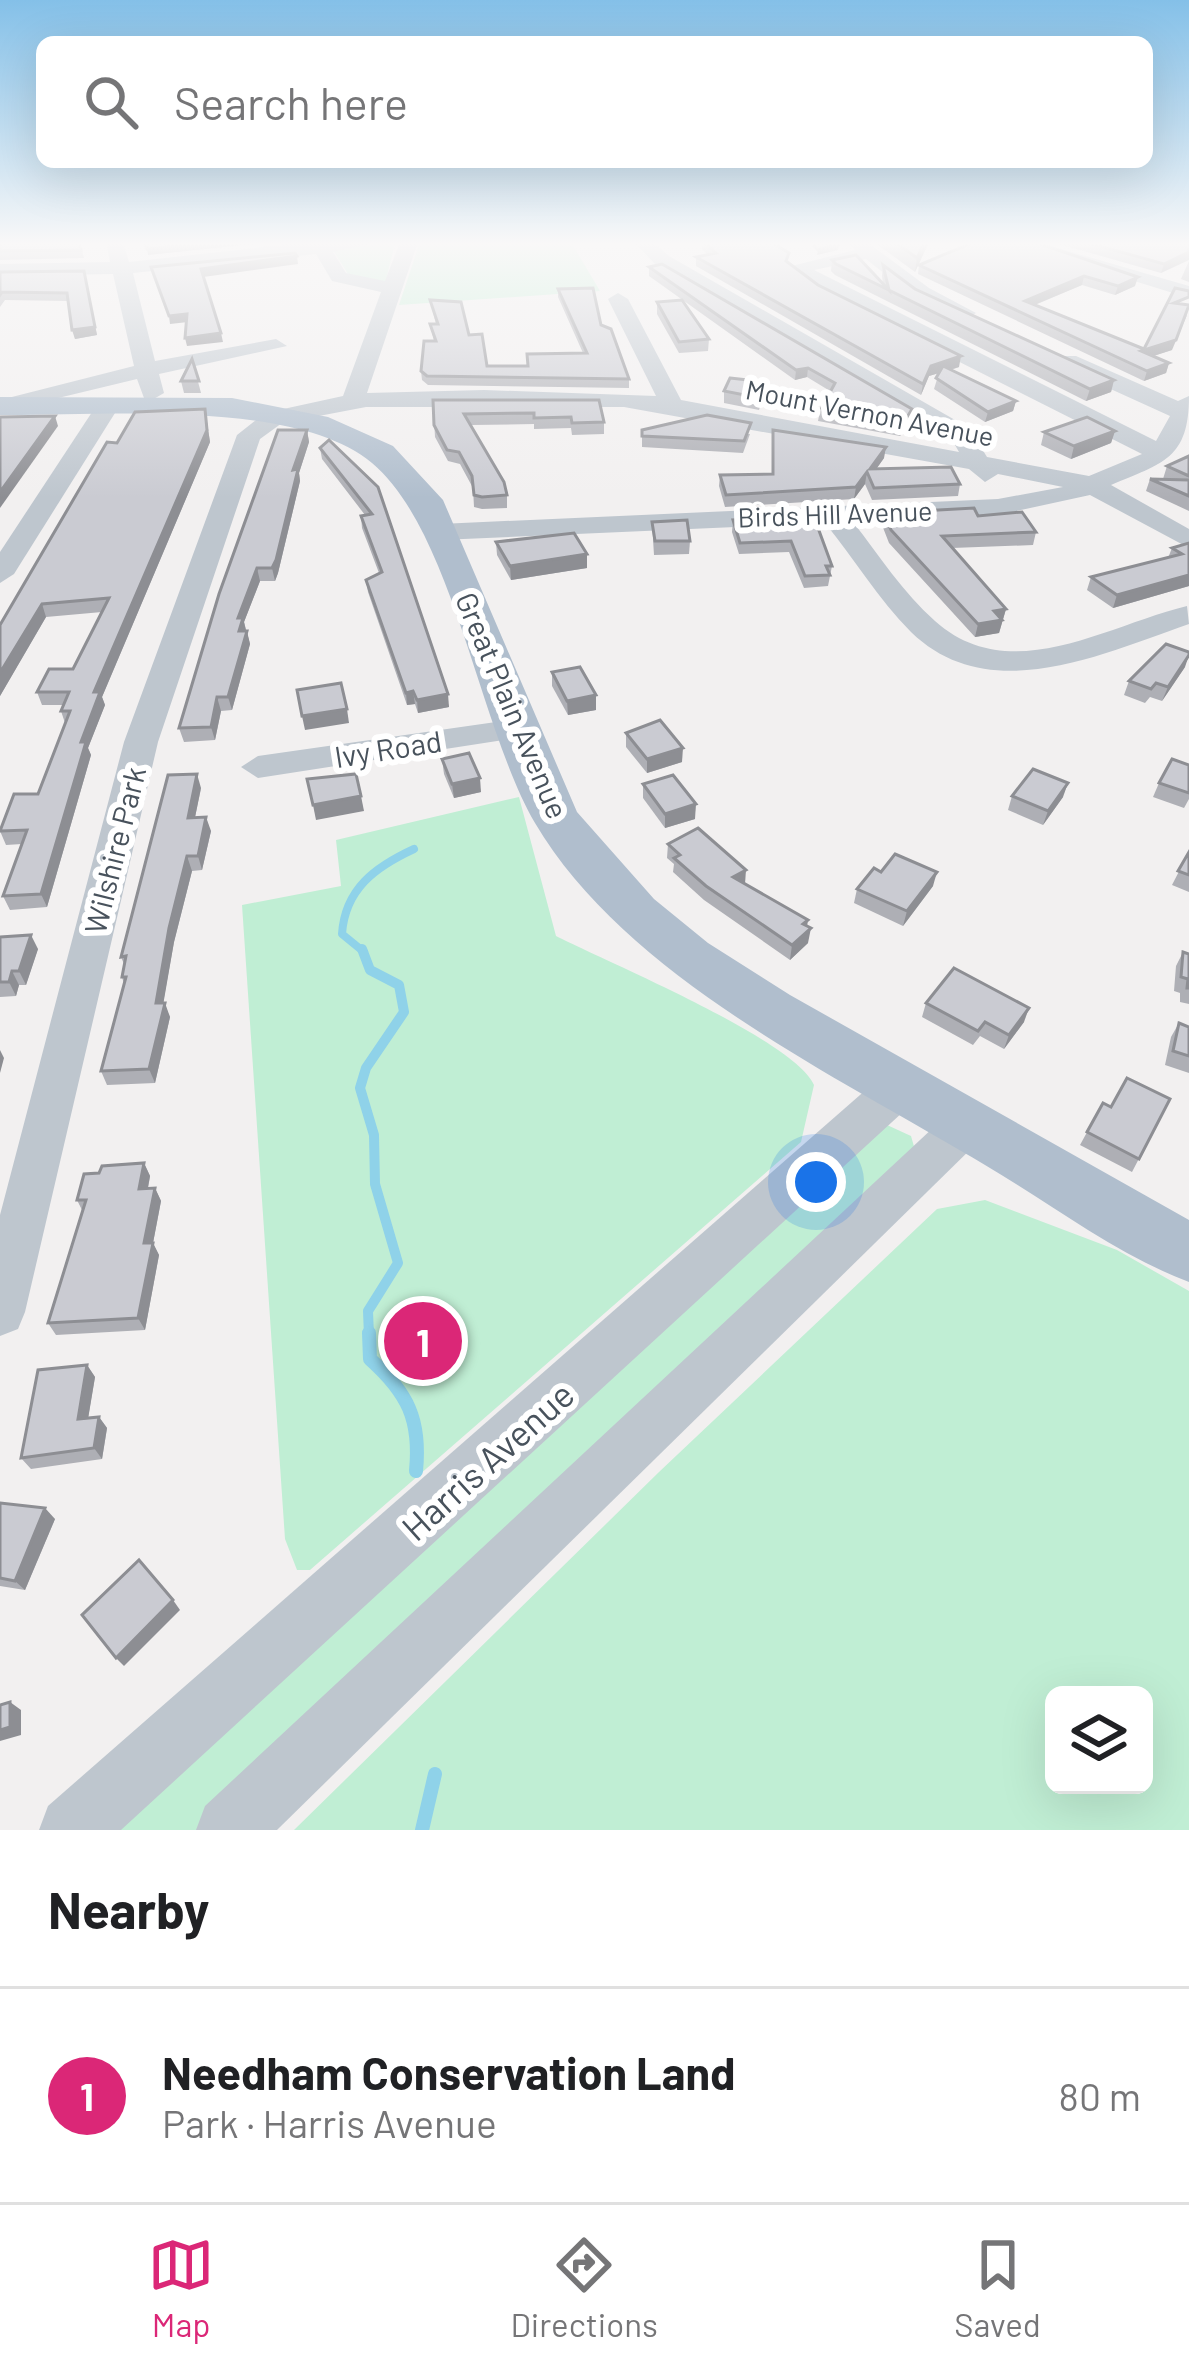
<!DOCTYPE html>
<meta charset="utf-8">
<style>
body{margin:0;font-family:Barlow,sans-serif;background:#f2f2f2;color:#202124}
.controls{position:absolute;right:36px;bottom:36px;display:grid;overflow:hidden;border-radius:18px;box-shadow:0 12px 48px #0002}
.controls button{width:108px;height:108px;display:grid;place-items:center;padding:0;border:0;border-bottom:3px solid #e0e0e0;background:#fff;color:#202124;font:60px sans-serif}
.you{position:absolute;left:816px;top:1182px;width:42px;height:42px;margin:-30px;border:9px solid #fff;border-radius:50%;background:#1a73e8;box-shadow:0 0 0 18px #1a73e833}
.badge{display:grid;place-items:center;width:78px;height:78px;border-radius:50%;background:#db2777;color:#fff;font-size:39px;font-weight:700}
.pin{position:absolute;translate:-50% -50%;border:6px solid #fff;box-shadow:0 3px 12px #0006}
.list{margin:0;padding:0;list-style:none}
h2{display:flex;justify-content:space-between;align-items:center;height:156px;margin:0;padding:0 48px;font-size:51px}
h2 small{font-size:39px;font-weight:400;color:#757577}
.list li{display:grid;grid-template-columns:78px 1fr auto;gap:36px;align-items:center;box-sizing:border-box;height:216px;padding:0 48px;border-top:3px solid #e0e0e0}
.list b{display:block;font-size:45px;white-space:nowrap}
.list p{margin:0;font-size:39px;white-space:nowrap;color:#757577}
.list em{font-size:39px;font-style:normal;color:#757577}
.icon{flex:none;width:66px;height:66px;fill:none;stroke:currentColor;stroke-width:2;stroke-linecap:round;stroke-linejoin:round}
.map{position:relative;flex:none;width:1189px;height:1830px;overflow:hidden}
.search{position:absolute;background:#fff;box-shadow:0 12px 48px #0002;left:36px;right:36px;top:36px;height:132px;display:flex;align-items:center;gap:30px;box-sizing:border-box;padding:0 42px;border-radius:18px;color:#757577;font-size:45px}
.sheet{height:372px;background:#fff}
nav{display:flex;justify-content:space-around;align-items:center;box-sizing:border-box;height:168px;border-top:3px solid #e0e0e0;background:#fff;font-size:33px;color:#757577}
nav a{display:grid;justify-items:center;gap:6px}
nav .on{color:#db2777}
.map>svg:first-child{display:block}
.green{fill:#c0eed4;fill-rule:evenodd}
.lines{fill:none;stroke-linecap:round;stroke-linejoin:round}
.stream-far2{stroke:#8fd2e9;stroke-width:8}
.stream-far1{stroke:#8fd2e9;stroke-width:10}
.stream{stroke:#8fd2e9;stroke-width:14}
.minor{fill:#bec6ce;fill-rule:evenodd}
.major{fill:#b0becd;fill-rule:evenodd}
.wall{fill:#aeafb5}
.shaded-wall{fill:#8d8e93}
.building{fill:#cacbd2;stroke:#8d8e93;stroke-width:3}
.labels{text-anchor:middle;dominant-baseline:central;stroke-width:12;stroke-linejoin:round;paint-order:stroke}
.far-street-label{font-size:27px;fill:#48525c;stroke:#fff}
.street-label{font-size:30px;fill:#48525c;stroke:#fff}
.near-street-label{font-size:36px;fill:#48525c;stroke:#fff}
</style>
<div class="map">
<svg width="1189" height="1830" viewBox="0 0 1189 1830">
<rect width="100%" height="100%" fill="#f2f0f0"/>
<g class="green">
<polygon points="420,242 571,242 600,291 399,305"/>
<polygon points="395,243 385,284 351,279 332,248"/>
<path d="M519 797 556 936C607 962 795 1040 814 1085L801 1142 310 1570H297L285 1539 242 905 341 886 336 840Z"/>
<polygon points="887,1125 911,1136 915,1150 200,1830 104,1830"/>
<path d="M985 1200 1117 1250 1189 1291V1830H294L659 1472 937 1209ZM1054 1695H1144V1785H1054Z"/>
</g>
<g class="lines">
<path class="stream-far2" d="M364 952 342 934C345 889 375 867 414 849"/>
<polyline class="stream-far1" points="362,949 370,970 399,985 404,1012 366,1068 360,1088 374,1135 375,1184 398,1263 368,1311 369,1336"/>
<g class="stream">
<path d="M369 1333 370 1359C408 1393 421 1420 416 1471"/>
<polyline points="422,1830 435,1774"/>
</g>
<g class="minor">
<path d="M111 242H123L129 262 309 242H378L333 252 346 273 385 281 400 242H418L367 393 484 390 656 396 608 299 618 293 628 299 681 400 959 452 951 438 655 264 634 242H653L669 256 969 428 987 457 1089 476 1142 454 819 291 788 267 855 250 847 242H867L929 288 976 313C952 331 888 276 866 259L814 270 1156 441 1170 416 1060 366V356H1076L1178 401 1189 396C1189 459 1163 463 1111 485L1189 529V548L1090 495 998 515 853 522C879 555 903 593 935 621 1010 688 1105 626 1187 606L1189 624C1102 654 989 708 911 632 878 599 854 558 825 523L440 540 426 532 440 524 998 499 1063 487 998 474 985 482 969 469 624 407H366L282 423 260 439 158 742 25 1312 18 1329 0 1336V1215L124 742 237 435 265 413 343 396 381 292 332 281 316 254 133 273 155 361 276 339 287 346 159 374 164 393 152 400 144 398 137 379 0 412V400L134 366 113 274 0 276V264L110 262 107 246Z"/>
<polygon points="1009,242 1037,242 1189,286 1189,298"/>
<polygon points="100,400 120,405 14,574 0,583 0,552"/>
<polygon points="517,719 534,729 529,736 258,778 241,767 258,756"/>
<polygon points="900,1069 916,1074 922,1087 916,1100 121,1830 39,1830 48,1806 884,1074"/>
<polygon points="965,1107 981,1113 988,1126 981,1139 277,1830 196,1830 205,1806 949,1113"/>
</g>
<path class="major" d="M0 397 232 398 328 417 393 446 443 500 577 812 654 899 708 943 790 995 1189 1220V1282C1117 1255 1051 1204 985 1165 835 1075 626 977 535 823 479 727 453 531 372 463 295 398 98 416 0 415Z"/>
</g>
<g class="wall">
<polygon points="0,242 80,242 84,258 0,260"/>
<polygon points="702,242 771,242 788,262 818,285 959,367 951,370 1016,401 1013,411 985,422 934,389 939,373 929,376 921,395 696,266 696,257 707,254 702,249"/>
<polygon points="874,242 929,242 915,272"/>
<polygon points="974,242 1135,286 1115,295 1082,285 1035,305 1144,349 1172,350 1153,356 1169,363 1166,373 1144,381 918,274 919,265"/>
<polygon points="1052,242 1189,242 1161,273"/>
<polygon points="832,260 883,284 882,276 883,265 915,289 1114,380 1111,392 1086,401 835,275 831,271"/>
<polygon points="1189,261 1189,282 1181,279"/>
<polygon points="649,267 910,419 900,436 818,421 820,411 830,391 807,377 795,380 649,276"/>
<polygon points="84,271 97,335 75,339 68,301 5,300 0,307 0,272"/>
<polygon points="558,289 601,325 629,379 629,388 428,385 422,380 421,371 434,341 430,324 436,324 430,300 469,335 487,366 528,366 583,353 558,297"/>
<polygon points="657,302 709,339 708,351 679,353 657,314"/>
<polygon points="192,359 201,393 184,393 181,381"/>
<polygon points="724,391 764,394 759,410 724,403"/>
<polygon points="433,400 599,400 604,422 604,434 572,435 571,428 534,429 534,424 471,425 507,495 507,508 482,509 474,507 473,488 460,464 448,461 435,437"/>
<polygon points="205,409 210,442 102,697 105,705 88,748 91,755 47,907 10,910 3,896 22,844 6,845 0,831 38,794 65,723 61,711 63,705 42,705 37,692 73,669 102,612 46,617 0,696 0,625 117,443"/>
<polygon points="307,430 309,442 299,473 300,481 278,573 275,581 260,581 244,622 250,644 232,710 221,711 215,740 184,742 179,728"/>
<polygon points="642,430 750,434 743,453 642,447"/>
<polygon points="773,430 884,458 876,469 960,484 958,496 872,500 865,484 854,499 725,507 719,486 720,475 772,474"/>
<polygon points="1115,431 1111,443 1071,459 1041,445 1044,432"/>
<polygon points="320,448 378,487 449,707 418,713 415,704 407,705 368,592 366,580 379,573 362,528 361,516 365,515 322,459"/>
<polygon points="1189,456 1189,511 1146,491 1150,479 1163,479 1167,466"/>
<polygon points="884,513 978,516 1036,532 1033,545 952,548 1006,609 999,633 975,637 889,543 882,525"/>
<polygon points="814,517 832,566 828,586 804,588 789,552 739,554 732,532 733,520"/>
<polygon points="652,522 690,541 689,554 654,555"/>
<polygon points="496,542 587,568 511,580 497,555"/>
<polygon points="1189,543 1189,586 1113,608 1087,590 1091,577 1168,558 1172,548"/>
<polygon points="1185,667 1162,701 1150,697 1145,703 1124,695 1129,681"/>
<polygon points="552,672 596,695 596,710 568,715 552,686"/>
<polygon points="626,733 682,762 647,773 626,747"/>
<polygon points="442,759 481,792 454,798 444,774"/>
<polygon points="1189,765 1189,799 1184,808 1153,797 1159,783"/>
<polygon points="643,784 695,819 665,828 643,798"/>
<polygon points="201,788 195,817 211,831 202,870 192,871 174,942 163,1003 170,1017 155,1083 107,1085 101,1071 124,984 122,977 124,964 121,957"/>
<polygon points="1012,796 1063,797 1043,825 1008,810"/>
<polygon points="668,844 745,884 807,926 808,943 790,960 704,900 673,872 674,864 667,858"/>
<polygon points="1189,852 1189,892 1172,885"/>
<polygon points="881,872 933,886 903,926 854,903 857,889"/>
<polygon points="0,937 38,949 26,985 19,985 16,996 0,997"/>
<polygon points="1183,952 1189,954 1189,1004 1180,1002 1180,993 1174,991 1176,966"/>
<polygon points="926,1003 1024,1022 1004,1049 980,1036 973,1045 922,1017"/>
<polygon points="1179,1023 1189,1027 1189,1073 1165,1065 1171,1037"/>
<polygon points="1170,1099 1132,1172 1080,1145 1103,1103 1111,1107"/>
<polygon points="144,1163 150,1176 148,1189 155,1188 161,1201 153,1243 159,1255 145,1330 56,1335 48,1323 82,1210 77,1200 99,1173"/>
<polygon points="87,1365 95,1377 88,1418 99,1417 107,1428 102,1459 31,1469 21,1458"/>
<polygon points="0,1503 55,1519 25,1590 0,1586"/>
</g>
<g class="shaded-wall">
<polygon points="213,242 272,242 148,255 147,249"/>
<polygon points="925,242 929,242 915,272 917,258"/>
<polygon points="839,244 838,250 817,255 818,250"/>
<polygon points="1189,252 1189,260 1161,273 1164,264"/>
<polygon points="297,256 298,264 203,277 201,269"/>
<polygon points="84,271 97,335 75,339 72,330"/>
<polygon points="1084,276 1082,285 1022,310 1025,301"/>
<polygon points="1138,277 1135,286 1115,295 1118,286"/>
<polygon points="187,314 188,322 170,324 169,316"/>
<polygon points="1187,315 1172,350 1138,361 1141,351"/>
<polygon points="221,333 223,342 187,346 185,338"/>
<polygon points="961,356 959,367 929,376 921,395 923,384 931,366"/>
<polygon points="1169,363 1166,373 1144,381 1147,371"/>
<polygon points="808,368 807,377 795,380 796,370"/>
<polygon points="1114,380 1111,392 1086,401 1090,389"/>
<polygon points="1016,401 1013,411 985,422 988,412"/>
<polygon points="205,409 210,442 102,697 105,705 88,748 91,755 47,907 41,894 94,692"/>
<polygon points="912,409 910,419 900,436 902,426"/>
<polygon points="55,416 58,426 0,508 0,492"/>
<polygon points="307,430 309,442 299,473 300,481 278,573 275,581 272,568 293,470"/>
<polygon points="1115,431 1111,443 1071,459 1074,446"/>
<polygon points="886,447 884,458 870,478 870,469"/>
<polygon points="867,472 865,484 854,499 856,487"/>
<polygon points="587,554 587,568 511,580 510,566"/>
<polygon points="257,568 260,581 244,622 246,631 242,644 238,618"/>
<polygon points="1189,575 1189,586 1113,608 1117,595"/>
<polygon points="42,604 46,617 0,696 0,673"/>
<polygon points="1006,609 999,633 975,637 978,624 994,611"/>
<polygon points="247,631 250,644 232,710 228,697"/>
<polygon points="1189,655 1185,667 1162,701 1168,687"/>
<polygon points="413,691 415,704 407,705 406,693"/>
<polygon points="448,694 449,707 418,713 417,700"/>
<polygon points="596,695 596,710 568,715 567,701"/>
<polygon points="217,697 221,711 215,740 211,727"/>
<polygon points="347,709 349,723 305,730 302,716"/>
<polygon points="683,748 682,762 647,773 647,759"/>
<polygon points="197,774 201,788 192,832 188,818"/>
<polygon points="480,778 481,792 454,798 452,784"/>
<polygon points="1068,783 1063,797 1043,825 1048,811"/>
<polygon points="361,796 364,811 316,820 313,805"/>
<polygon points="696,804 695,819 665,828 665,814"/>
<polygon points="206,817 211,831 202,870 198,856"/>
<polygon points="187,856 192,871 174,942 161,1017 156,1003 169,928"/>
<polygon points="746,870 745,884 733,877"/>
<polygon points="937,872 933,886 903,926 907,911"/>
<polygon points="808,920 806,933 811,928 808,943 790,960 792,945 803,924"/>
<polygon points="31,935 38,949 26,985 19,971"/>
<polygon points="12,971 19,985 16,996 9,982"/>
<polygon points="165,1003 170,1017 155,1083 149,1069"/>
<polygon points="1029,1008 1024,1022 1004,1049 1009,1035"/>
<polygon points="0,1050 4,1058 0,1073"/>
<polygon points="144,1163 150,1176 145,1202 139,1189"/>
<polygon points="155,1188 161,1201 153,1243 159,1255 145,1330 138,1318 144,1243"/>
<polygon points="87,1365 95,1377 86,1431 78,1419"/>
<polygon points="99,1417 107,1428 102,1459 94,1448"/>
<polygon points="45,1508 55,1519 25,1590 15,1581"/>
<polygon points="173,1600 180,1610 124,1666 116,1658"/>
<polygon points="10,1702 21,1710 21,1735 0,1741 0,1730"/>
</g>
<g class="building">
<polygon points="0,242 79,242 81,250 0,251"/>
<polygon points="145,242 213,242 147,249"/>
<polygon points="704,242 771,242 789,253 786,261 818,285 961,356 931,366 923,384 696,257 716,253"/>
<polygon points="811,242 837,242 839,244 818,250"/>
<polygon points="895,242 925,242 917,258"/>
<polygon points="974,242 1034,242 1138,277 1118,286 1084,276 1025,301 1144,349 1175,288 1189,291 1189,297 1174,303 1189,305 1176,340 1141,351 1169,363 1147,371 919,265"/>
<polygon points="1085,242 1189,242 1189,252 1164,264"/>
<polygon points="295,253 297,256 201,269 221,333 185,338 187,314 169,316 151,267"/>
<polygon points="856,255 889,290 883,265 915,289 1114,380 1090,389 836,264 832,260"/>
<polygon points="662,264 912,409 902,426 820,411 835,383 808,368 796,370 649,267"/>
<polygon points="84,271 95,327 72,330 67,293 2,292 0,295 0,272"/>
<polygon points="593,288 601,325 611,329 629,379 427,376 421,371 424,341 436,341 430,324 438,324 430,300 461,302 469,335 482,334 487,366 528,366 527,354 587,353 558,289"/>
<polygon points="682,300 709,339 679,342 657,302"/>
<polygon points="192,359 199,381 181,381"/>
<polygon points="943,366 1016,401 988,412 936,378"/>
<polygon points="730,378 766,382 760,398 724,391"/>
<polygon points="433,400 599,400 604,422 572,423 571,417 534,418 534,413 464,414 504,482 507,495 482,497 474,495 472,476 459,452 447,450 434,425"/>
<polygon points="205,409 207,430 94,692 100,692 81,742 86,742 41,894 3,896 27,830 0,831 14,794 38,794 70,711 61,711 69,692 37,692 49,669 73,669 109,598 42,604 0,673 0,625 107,442 117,443 135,412"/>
<polygon points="707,415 751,423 744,441 642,436 642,430"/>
<polygon points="55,416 0,492 0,417"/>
<polygon points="1087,417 1115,431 1074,446 1044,432"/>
<polygon points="278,430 307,430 293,470 298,469 276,560 272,568 257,568 238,618 243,618 239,631 247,631 228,697 217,697 211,727 179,728 219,594"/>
<polygon points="773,430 886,447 870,469 951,467 960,484 874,488 867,472 856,487 726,495 720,475 773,474"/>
<polygon points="329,440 378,487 448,694 417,700 413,691 406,693 366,580 382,572 361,516 372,514 320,448"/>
<polygon points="1189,456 1189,476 1167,466"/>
<polygon points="1150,479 1189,480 1189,496"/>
<polygon points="974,508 978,516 1022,512 1036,532 942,536 1006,609 994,611 1002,620 978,624 891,530 884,513"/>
<polygon points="814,517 832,566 826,566 830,575 805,576 791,541 740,543 733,520"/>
<polygon points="687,520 690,541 655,541 652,522"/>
<polygon points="574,533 587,554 510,566 496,542"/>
<polygon points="1189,543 1189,575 1117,595 1091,577 1182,554 1172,548"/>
<polygon points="1166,644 1189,652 1189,655 1168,687 1156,683 1151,689 1129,681"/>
<polygon points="580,667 596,695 567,701 552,672"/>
<polygon points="341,683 347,709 302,716 297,690"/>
<polygon points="660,720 683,748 647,759 626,733"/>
<polygon points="469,753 480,778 452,784 442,759"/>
<polygon points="1172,759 1189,765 1189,793 1159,783"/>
<polygon points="1033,769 1068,783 1048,811 1012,796"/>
<polygon points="197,774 188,818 206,817 198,856 187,856 169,928 156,1003 165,1003 149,1069 101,1071 126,977 122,977 126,956 121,957 168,775"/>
<polygon points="356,774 361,796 313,805 307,779"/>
<polygon points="673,775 696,804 665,814 643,784"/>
<polygon points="698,828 746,870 733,877 808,920 803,924 811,928 792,945 706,886 674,858 680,855 668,844"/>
<polygon points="1189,852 1189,875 1178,871"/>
<polygon points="895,854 937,872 907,911 857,889 874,868 881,872"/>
<polygon points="31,935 19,971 12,971 9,982 0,982 0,937"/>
<polygon points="1183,952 1189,954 1189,988 1187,988 1188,979 1181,977"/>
<polygon points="954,968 1029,1008 1009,1035 985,1022 978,1031 926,1003"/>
<polygon points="1179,1023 1189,1027 1189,1056 1173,1051"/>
<polygon points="1127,1078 1170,1099 1139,1159 1087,1132 1103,1103 1111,1107"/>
<polygon points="144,1163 139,1189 155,1188 144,1243 153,1243 138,1318 48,1323 86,1200 77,1200 84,1174 99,1173 102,1166"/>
<polygon points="87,1365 78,1419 99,1417 94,1448 21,1458 38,1370"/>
<polygon points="0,1503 45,1508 15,1581 0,1578"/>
<polygon points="139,1560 173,1600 116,1658 82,1615"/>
<polygon points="10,1702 10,1727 0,1730 0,1705"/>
</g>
<linearGradient id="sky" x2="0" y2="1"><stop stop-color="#84c0e8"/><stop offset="0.49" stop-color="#f9f8f8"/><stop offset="1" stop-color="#f9f8f8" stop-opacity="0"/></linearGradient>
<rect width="1189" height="498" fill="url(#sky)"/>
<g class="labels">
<g class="far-street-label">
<text transform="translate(870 412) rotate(11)">Mount Vernon Avenue</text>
<text transform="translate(835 513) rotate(-2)">Birds Hill Avenue</text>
</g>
<g class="street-label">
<text transform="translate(513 705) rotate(67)">Great Plain Avenue</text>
<text transform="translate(388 748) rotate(-9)">Ivy Road</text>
<text transform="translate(114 850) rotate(-76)">Wilshire Park</text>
</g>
<g class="near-street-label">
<text transform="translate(487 1460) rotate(-42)">Harris Avenue</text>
</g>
</g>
</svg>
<div class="controls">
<button><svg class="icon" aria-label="layers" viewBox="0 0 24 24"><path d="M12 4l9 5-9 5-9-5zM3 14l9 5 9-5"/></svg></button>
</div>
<div class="you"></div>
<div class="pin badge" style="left:423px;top:1341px">1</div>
<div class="search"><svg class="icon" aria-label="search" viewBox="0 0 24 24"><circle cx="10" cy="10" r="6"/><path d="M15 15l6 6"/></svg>Search here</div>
</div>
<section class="sheet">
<h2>Nearby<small></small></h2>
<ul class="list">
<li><span class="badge">1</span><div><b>Needham Conservation Land</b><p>Park · Harris Avenue</p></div><em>80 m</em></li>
</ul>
</section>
<nav>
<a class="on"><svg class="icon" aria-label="map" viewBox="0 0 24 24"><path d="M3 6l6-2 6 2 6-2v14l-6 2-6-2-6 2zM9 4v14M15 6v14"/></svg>Map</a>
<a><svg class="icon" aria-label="directions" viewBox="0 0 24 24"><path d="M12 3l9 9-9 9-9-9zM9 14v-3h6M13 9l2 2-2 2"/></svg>Directions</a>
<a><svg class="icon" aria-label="saved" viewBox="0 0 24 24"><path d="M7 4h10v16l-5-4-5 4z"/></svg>Saved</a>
</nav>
